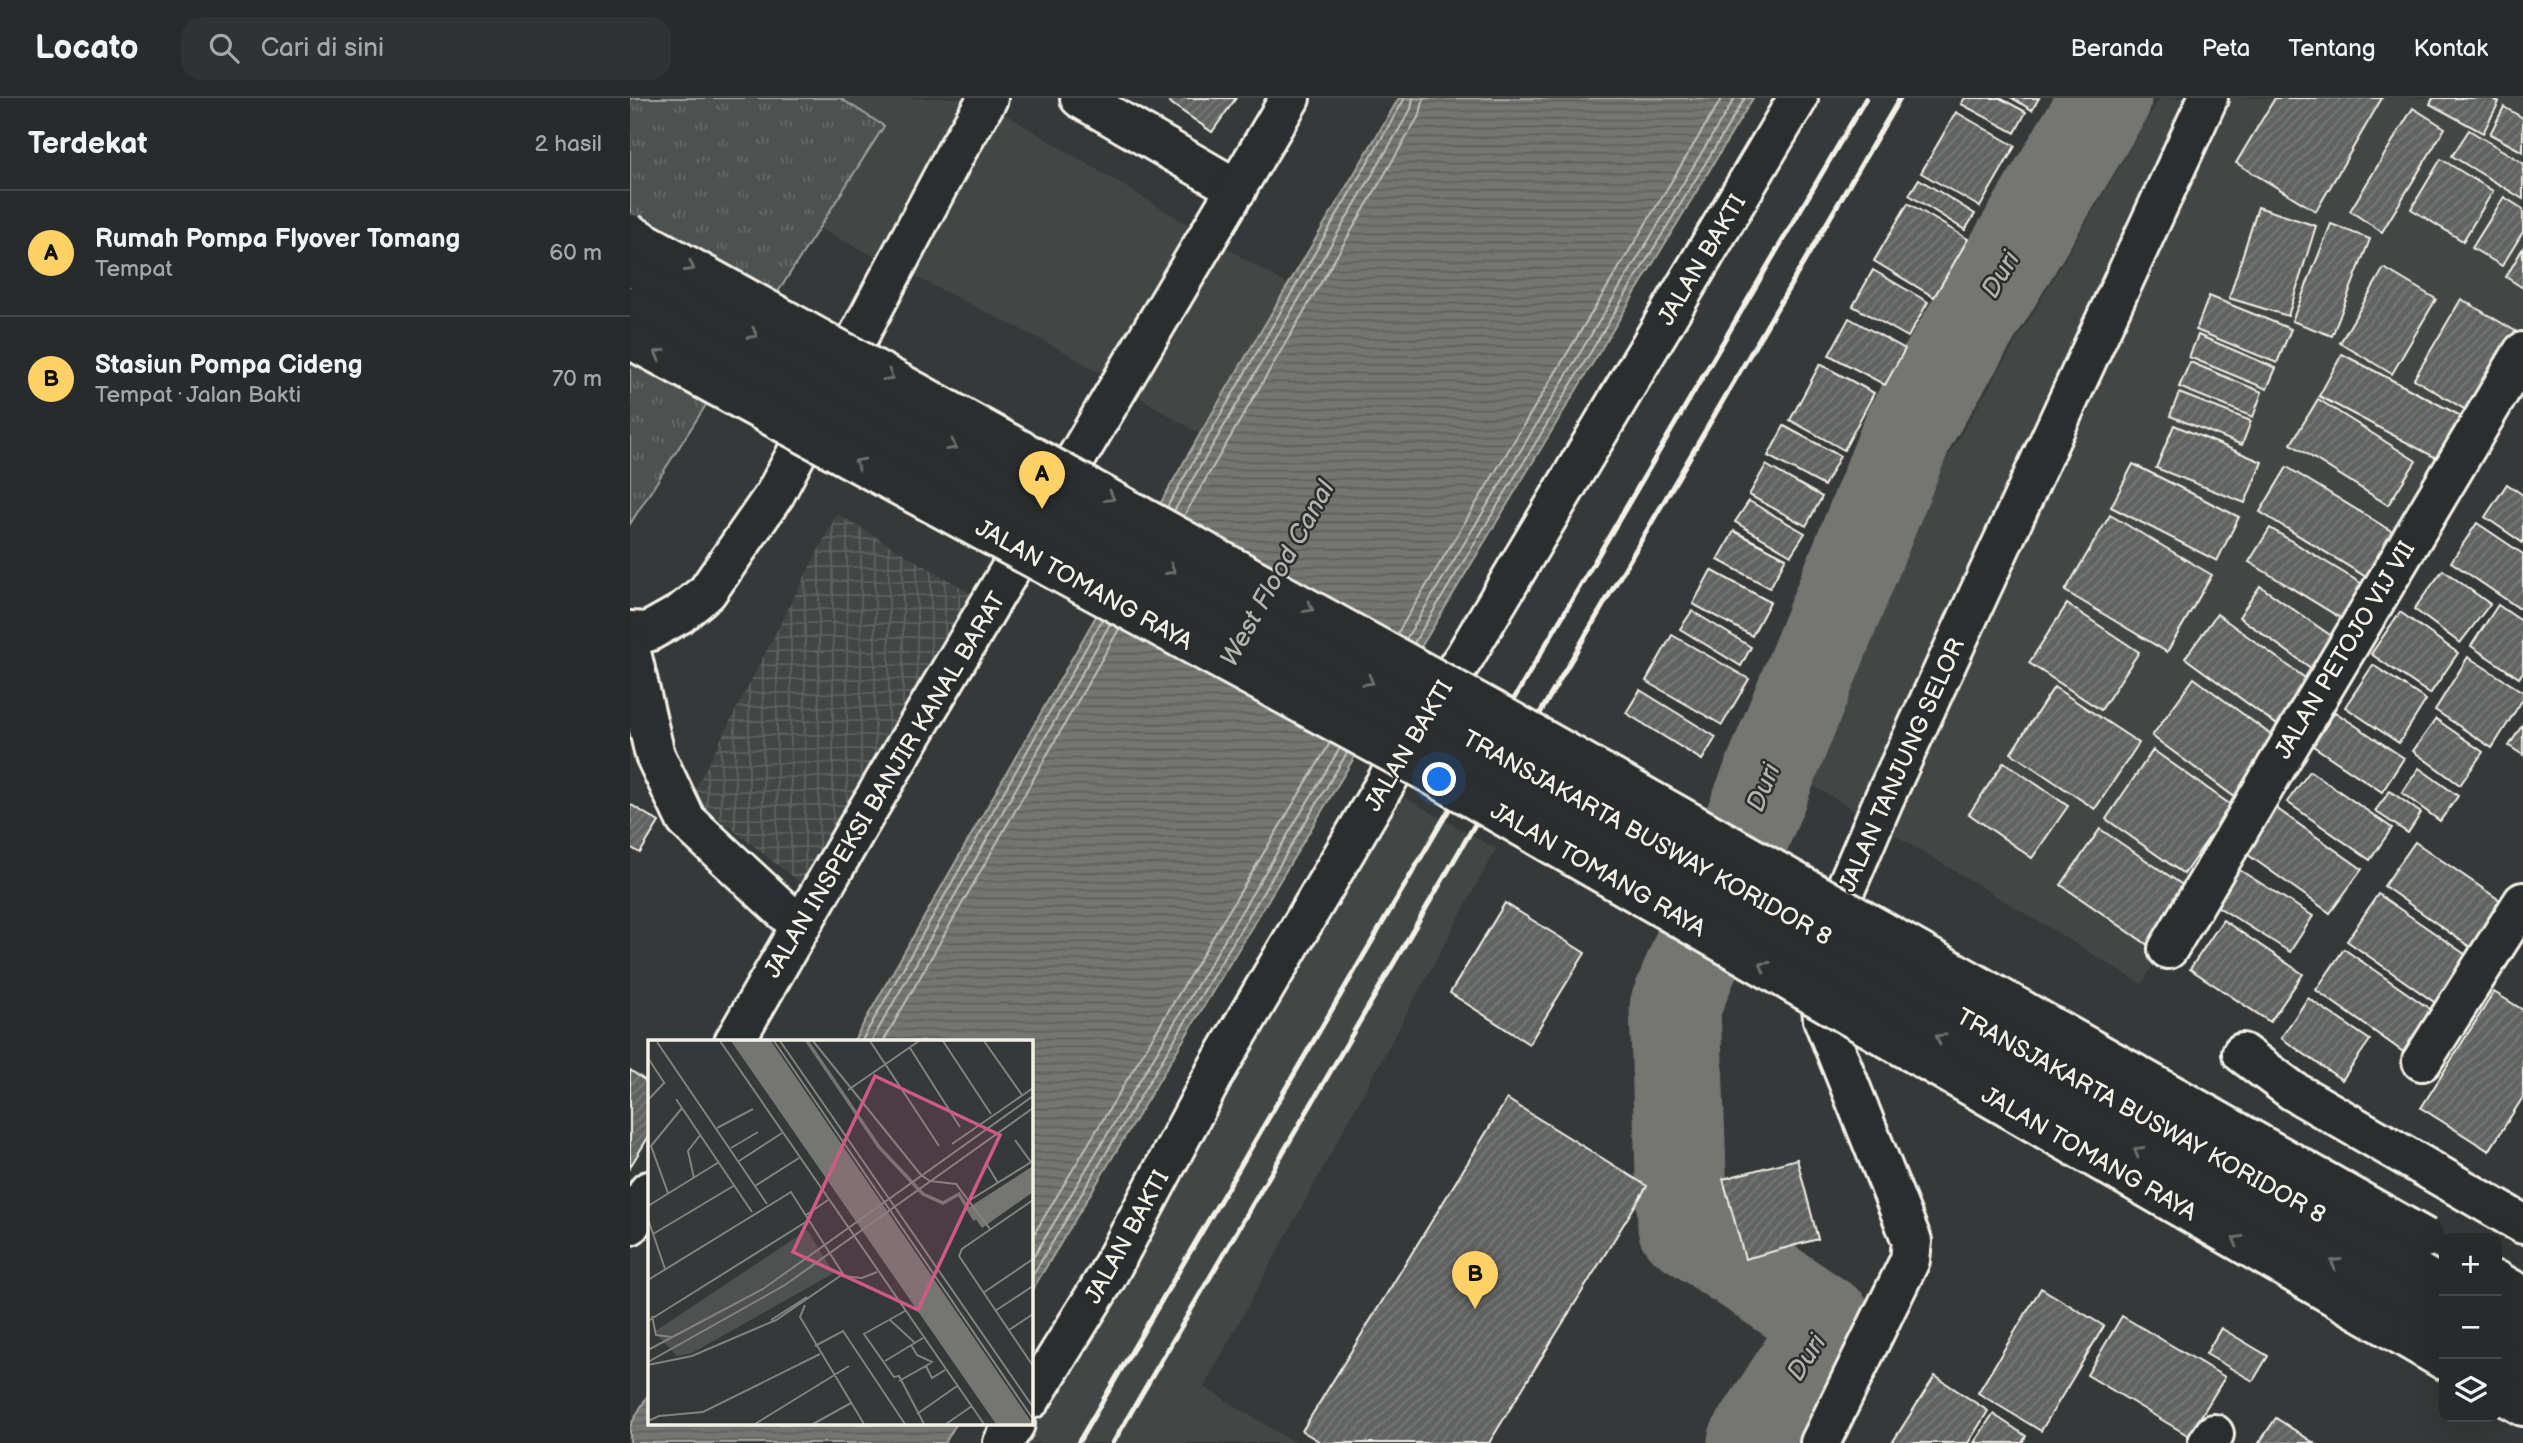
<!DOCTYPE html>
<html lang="id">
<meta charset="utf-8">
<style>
body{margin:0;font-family:"Balsamiq Sans",sans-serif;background:#303333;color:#f1f3f6}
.controls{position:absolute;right:21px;bottom:21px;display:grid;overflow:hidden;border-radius:14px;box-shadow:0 7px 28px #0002}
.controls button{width:63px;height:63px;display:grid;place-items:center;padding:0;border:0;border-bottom:2px solid #444747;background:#282b2b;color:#f1f3f6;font:35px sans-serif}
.you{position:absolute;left:810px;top:682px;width:24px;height:24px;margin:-18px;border:5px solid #fff;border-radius:50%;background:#1a73e8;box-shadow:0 0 0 10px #1a73e833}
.badge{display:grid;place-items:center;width:46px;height:46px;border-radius:50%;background:#ffd166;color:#111;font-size:23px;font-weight:700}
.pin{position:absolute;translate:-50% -58px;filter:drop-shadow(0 2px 4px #0008)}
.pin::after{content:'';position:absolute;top:37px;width:24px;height:21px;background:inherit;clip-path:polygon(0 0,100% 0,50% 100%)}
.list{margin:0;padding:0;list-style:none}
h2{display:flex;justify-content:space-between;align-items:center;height:91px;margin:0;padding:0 28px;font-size:30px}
h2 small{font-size:23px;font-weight:400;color:#a5a7a9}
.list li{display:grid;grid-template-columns:46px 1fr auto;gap:21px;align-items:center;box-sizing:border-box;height:126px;padding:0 28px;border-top:2px solid #444747}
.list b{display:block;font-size:26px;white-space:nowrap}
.list p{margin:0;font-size:23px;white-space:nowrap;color:#a5a7a9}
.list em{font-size:23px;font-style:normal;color:#a5a7a9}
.icon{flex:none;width:38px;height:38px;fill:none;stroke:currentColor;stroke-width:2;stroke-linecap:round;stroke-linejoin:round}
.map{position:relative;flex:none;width:1893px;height:1345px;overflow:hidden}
header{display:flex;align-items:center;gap:42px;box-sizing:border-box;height:98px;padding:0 35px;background:#282b2b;border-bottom:2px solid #444747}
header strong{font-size:33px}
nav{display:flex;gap:38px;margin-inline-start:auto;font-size:24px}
.search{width:490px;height:63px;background:#303333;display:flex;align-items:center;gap:18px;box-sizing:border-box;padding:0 24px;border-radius:21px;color:#a5a7a9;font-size:26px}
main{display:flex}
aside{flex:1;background:#282b2b}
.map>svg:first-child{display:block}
.built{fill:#434645}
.industrial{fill:url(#industrial-grid)}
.park{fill:url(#park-tufts);stroke:#a1a19c;stroke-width:2}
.water{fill:url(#water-rules);stroke:#a8a7a1;stroke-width:2}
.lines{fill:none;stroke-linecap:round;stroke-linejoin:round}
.shore{stroke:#c1bfb9;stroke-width:2}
.river{stroke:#757572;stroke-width:91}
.building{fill:url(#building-hatch);stroke:#f4f1e8;stroke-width:2}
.minor-casing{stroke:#f4f1e8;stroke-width:44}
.major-casing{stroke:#f4f1e8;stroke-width:44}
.minor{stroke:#2a2d2e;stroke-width:38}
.major{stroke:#2a2d2e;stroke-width:38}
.rail{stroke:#f4f1e8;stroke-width:5}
.minor-bridge-casing{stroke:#f4f1e8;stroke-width:44;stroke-linecap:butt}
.major-bridge-casing{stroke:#f4f1e8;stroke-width:44;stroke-linecap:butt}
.minor-bridge{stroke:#2a2d2e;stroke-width:38}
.major-bridge{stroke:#2a2d2e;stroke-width:38}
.oneway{stroke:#71726f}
.labels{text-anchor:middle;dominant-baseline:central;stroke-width:5;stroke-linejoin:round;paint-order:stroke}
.street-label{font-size:24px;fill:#f4f1e8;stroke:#2a2d2e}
.water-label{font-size:26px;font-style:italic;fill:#b4b3ad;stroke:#2a2d2e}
.inset-river{fill:none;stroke:#757572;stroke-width:3.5}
.inset-road{fill:none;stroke:#82837f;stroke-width:2}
.view{fill:#d15985;fill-opacity:0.15;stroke:#d15985;stroke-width:3.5}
.inset-edge{fill:none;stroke:#f4f1e8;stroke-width:3.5}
</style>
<header>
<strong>Locato</strong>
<div class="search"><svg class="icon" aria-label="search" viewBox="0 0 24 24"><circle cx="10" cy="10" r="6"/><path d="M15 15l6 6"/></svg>Cari di sini</div>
<nav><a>Beranda</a><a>Peta</a><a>Tentang</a><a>Kontak</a></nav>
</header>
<main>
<aside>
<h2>Terdekat<small>2 hasil</small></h2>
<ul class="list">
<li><span class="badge">A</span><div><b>Rumah Pompa Flyover Tomang</b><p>Tempat</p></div><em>60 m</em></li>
<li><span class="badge">B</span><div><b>Stasiun Pompa Cideng</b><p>Tempat · Jalan Bakti</p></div><em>70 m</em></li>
</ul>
</aside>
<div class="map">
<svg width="1893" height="1345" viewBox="0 0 1893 1345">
<defs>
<pattern id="industrial-grid" width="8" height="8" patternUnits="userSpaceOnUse" patternTransform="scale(1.75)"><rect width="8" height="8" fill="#434645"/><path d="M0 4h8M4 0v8" fill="none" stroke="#5f6160"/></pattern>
<pattern id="park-tufts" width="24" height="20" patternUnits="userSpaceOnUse" patternTransform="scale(1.75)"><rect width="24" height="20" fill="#4e514f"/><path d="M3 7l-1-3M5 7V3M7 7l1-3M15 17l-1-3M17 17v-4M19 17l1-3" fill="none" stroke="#686a68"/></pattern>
<pattern id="water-rules" width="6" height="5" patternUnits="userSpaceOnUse" patternTransform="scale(1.75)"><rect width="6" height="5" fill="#757572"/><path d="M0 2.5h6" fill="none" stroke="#5f5e5c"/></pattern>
<pattern id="building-hatch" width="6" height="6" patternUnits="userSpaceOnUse" patternTransform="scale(1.75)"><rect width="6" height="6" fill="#616362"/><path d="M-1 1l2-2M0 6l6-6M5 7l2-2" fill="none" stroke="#787a78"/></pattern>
</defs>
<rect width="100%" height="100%" fill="#363939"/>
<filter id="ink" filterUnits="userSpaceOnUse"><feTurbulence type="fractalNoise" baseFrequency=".0143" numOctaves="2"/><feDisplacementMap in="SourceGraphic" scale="14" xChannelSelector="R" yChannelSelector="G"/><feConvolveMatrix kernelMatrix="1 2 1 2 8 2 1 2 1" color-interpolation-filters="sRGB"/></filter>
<g filter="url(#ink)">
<g class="built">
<polygon points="0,0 348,0 658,187 570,336 430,251 88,80"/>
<polygon points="1530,0 1893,0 1893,230 1512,886 1139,661"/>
<polygon points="765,694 866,751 574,1289 665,1345 388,1345"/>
</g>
<polygon class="industrial" points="207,416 349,500 182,794 61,699"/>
<polygon class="park" points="0,0 210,0 254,28 0,426"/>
<g class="water">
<polygon points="769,0 1123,0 401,1194 401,944 223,944 570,336"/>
<polygon points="19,1295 19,1326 326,1326 315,1345 0,1345 0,1328"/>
</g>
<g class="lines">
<g class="shore">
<polyline points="537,409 775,0"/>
<polyline points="544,413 781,11 783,0"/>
<polyline points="554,418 790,16 794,0"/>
<polyline points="767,536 1092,0"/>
<polyline points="776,541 1105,0"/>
<polyline points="784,545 1115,0"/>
<polyline points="231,944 472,522"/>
<polyline points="241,944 480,526"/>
<polyline points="253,944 489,531"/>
<polyline points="401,1141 700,645"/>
<polyline points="401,1163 710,650"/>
<polyline points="401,1180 717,655"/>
</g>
<polyline class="river" points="1123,1345 1199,1226 1053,1128 1045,909 1280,328 1476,0"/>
</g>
<g class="building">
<polygon points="542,0 606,0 582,34 539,4"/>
<polygon points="1335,0 1370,0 1396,14 1385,35 1331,6"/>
<polygon points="1382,0 1409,0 1402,12"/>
<polygon points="1645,0 1752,0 1686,113 1606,65"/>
<polygon points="1803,0 1861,0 1869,4 1853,35 1800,6"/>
<polygon points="1874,9 1893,20 1893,54 1860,36"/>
<polygon points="1783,10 1815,30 1752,134 1720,113"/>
<polygon points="1326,14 1385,48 1350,109 1291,75"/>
<polygon points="1839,32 1893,65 1893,101 1822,58"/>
<polygon points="1811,61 1863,93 1833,143 1781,111"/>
<polygon points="1289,81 1345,116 1335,132 1279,97"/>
<polygon points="1874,99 1893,111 1893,134 1872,168 1842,150"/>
<polygon points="1278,105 1338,141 1304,199 1244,163"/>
<polygon points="1628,109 1686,128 1658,218 1599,200"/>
<polygon points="1701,126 1740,141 1702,238 1662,223"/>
<polygon points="1893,150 1893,190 1876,179"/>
<polygon points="1754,170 1806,201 1762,276 1710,245"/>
<polygon points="1243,172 1298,204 1278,239 1223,208"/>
<polygon points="1579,198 1661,231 1647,265 1566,232"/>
<polygon points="1831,201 1887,234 1841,315 1784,281"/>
<polygon points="1219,220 1275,251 1255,287 1199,257"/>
<polygon points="1568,237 1646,270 1637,291 1559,259"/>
<polygon points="1712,256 1831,318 1808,361 1689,298"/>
<polygon points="1560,264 1632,294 1623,319 1549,289"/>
<polygon points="1190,266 1244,295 1214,352 1160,322"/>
<polygon points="1549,295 1621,323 1612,347 1540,318"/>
<polygon points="1688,301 1786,363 1758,407 1661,346"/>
<polygon points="1544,327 1632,364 1615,405 1526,370"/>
<polygon points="1154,328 1210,358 1194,388 1138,358"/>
<polygon points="1503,366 1609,419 1587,463 1481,409"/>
<polygon points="1136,367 1192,399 1176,428 1119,397"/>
<polygon points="1657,369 1768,437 1741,482 1630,414"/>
<polygon points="1877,386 1893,397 1893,445 1855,419"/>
<polygon points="1119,403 1175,435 1161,457 1105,424"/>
<polygon points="1480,417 1582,477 1537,554 1435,493"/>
<polygon points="1847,425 1893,456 1893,513 1821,464"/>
<polygon points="1640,430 1734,487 1714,522 1619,464"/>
<polygon points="1104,433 1156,460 1140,490 1088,462"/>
<polygon points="1081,472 1140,504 1122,538 1063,506"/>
<polygon points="1813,472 1860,506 1830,545 1784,511"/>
<polygon points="1630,488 1710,544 1688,575 1609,519"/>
<polygon points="1437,506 1509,554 1471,612 1399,565"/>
<polygon points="1868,507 1893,524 1893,574 1889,580 1841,548"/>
<polygon points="1062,513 1121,549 1111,568 1050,531"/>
<polygon points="1770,514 1828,555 1800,596 1741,556"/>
<polygon points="1587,516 1682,585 1650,629 1555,560"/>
<polygon points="1042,537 1119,581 1092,627 1016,583"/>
<polygon points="1838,559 1893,594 1893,601 1862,650 1805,612"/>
<polygon points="1743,567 1796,602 1769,645 1715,609"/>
<polygon points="1564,580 1648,642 1606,700 1522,638"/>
<polygon points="1424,589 1509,645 1465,711 1381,655"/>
<polygon points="1010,592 1086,639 1072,662 996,615"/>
<polygon points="1705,614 1774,660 1752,694 1683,648"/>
<polygon points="1806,621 1853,654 1830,687 1783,653"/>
<polygon points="1893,626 1893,657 1879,648"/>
<polygon points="1523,652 1601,707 1554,776 1476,721"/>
<polygon points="1374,664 1438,708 1402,760 1339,716"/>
<polygon points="1789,670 1828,698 1810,723 1772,695"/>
<polygon points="1680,673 1762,730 1740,762 1657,704"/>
<polygon points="1760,693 1791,715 1778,735 1745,713"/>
<polygon points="0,706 29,724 10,755 0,749"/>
<polygon points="1646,710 1732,771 1700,815 1614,754"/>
<polygon points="1470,731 1557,790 1518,847 1431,787"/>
<polygon points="1785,744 1871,803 1840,849 1754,788"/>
<polygon points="1600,766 1683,818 1660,854 1577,802"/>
<polygon points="1748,796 1839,859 1807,906 1717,843"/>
<polygon points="875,805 955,855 899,946 820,895"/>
<polygon points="1593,822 1673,876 1640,924 1560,871"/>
<polygon points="1714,851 1807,916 1779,958 1686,892"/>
<polygon points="1864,894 1893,912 1893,999 1859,1053 1791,1010"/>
<polygon points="1678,900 1740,942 1712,982 1651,940"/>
<polygon points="0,972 19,985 19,1038 0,1069"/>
<polygon points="877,1001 1017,1088 859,1345 692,1345 672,1333"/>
<polygon points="1167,1061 1188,1141 1115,1161 1093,1081"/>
<polygon points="1411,1190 1474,1228 1411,1333 1348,1295"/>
<polygon points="1492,1218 1595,1279 1559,1338 1457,1277"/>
<polygon points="1591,1230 1638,1258 1623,1283 1576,1256"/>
<polygon points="1305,1278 1358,1313 1338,1345 1262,1345"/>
<polygon points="1363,1316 1396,1338 1392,1345 1344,1345"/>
<polygon points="1646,1320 1684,1345 1629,1345"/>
</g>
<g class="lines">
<g class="minor-casing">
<g id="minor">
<polyline points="450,0 607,91"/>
<polyline points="0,533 18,534 50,516 77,494 145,396 326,54 358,0"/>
<polyline points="0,550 25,657 56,722 170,828"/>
<polyline points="1538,851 1893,254"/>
<polyline points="104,944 230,725 660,0"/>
<polyline points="1612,955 1663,993 1893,1126"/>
<polyline points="1792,963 1893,804"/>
<polyline points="0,1127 19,1093"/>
<polyline points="1777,1168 1814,1190"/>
<polyline points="1765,1199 1814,1228"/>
<polyline points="1867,1221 1893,1237"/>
<polyline points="1867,1259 1893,1274"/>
<polyline points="401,1301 476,1180 587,971 795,618 835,558 1168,0"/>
<polyline points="373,1345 385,1326"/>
<polyline points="1190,1345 1280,1162 1282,1143 1193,921 1189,865 1206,813 1254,701 1578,0"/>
<polyline points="1578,1345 1584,1336"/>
</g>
</g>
<g class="major-casing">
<g id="major">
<polyline points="1867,1183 1893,1198"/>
<polyline points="1751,1225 1814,1262"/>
<polyline points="1867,1293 1893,1308"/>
</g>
</g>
<use href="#minor" class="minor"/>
<use href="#major" class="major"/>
<g class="rail">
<polyline points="448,1345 1236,0"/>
<polyline points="483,1345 1270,0"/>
</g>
<g class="minor-bridge-casing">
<g id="minor-bridge">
<polyline points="0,167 1777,1168"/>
<polyline points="0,208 818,660 1765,1199"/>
</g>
</g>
<g class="major-bridge-casing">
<g id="major-bridge">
<polyline points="0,136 863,613 1795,1140"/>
<polyline points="0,241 799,675 1751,1225"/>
</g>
</g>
<use href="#minor-bridge" class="minor-bridge"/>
<use href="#major-bridge" class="major-bridge"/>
</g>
<defs><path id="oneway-chevron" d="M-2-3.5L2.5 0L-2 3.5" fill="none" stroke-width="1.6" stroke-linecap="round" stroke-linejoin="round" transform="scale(1.75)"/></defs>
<g class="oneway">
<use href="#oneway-chevron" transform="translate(60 169) rotate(29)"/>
<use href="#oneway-chevron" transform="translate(123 236) rotate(29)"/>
<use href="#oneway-chevron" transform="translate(29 256) rotate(-152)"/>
<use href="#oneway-chevron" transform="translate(259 278) rotate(29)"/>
<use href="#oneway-chevron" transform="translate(322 348) rotate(29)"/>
<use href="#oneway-chevron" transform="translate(229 365) rotate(-152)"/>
<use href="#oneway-chevron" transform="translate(480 399) rotate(29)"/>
<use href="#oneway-chevron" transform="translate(541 472) rotate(29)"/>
<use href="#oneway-chevron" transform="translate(679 510) rotate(29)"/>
<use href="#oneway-chevron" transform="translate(739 583) rotate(29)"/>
<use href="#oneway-chevron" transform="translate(1134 868) rotate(-150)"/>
<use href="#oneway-chevron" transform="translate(1310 940) rotate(-150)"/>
<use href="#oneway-chevron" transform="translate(1508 1053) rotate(-150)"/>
<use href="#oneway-chevron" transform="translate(1607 1142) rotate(-150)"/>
<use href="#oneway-chevron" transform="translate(1705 1165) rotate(-150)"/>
</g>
</g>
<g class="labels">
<g class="street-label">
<text transform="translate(1072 162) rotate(-59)">JALAN BAKTI</text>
<text transform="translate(454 487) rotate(29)">JALAN TOMANG RAYA</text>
<text transform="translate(1715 552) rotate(-59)">JALAN PETOJO VIJ VII</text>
<text transform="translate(779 648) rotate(-59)">JALAN BAKTI</text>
<text transform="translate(1272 667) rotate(-66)">JALAN TANJUNG SELOR</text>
<text transform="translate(255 687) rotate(-59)">JALAN INSPEKSI BANJIR KANAL BARAT</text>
<text transform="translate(1017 740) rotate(29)">TRANSJAKARTA BUSWAY KORIDOR 8</text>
<text transform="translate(968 772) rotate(30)">JALAN TOMANG RAYA</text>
<text transform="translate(1511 1018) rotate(29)">TRANSJAKARTA BUSWAY KORIDOR 8</text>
<text transform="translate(1459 1056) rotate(30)">JALAN TOMANG RAYA</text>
<text transform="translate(497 1139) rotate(-61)">JALAN BAKTI</text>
</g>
<g class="water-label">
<text transform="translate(1371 177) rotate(-59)">Duri</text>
<text transform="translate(648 476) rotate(-61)">West Flood Canal</text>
<text transform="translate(1134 690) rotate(-68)">Duri</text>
<text transform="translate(1177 1260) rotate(-57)">Duri</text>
</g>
</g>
<g transform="translate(18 942)">
<rect width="385" height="385" fill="#363939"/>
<path d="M159 190 186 233 44 313 29 316 6 292Z" fill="#4e514f"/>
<path d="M83 1H123L385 384H348ZM385 126V152L334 188 320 168Z" fill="#757572"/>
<path class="inset-river" d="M159 1 231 107 275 154 295 163 311 154 327 180"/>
<path class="inset-road" d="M72 1 336 384M126 1 385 379M132 1 385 367M165 1 273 135 282 141 308 144 342 189M222 1 291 106M295 1 343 74M336 1 374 55M9 2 119 164M262 8 312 87M0 18 17 44M200 50 271 1M28 59 104 172M0 60 16 43M69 88 105 69M367 100 383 122M304 104 385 48M83 108 110 92M91 121 134 93M338 123 350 143M46 138 40 111 53 94M107 146 151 118M20 153 3 106 34 68M322 160 385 121M385 160 314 209 311 216 385 326M0 166 71 122M158 175 180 160M0 179 17 229M5 194 87 145M194 236 214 238 229 232M0 240 143 152 195 234 128 280 44 316 0 325M335 253 385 219M157 265 152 277 216 384M257 271 216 294 246 337 251 336 276 384M347 271 385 246M4 276 8 295 24 297M123 280 159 257M242 280 267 303M0 281 161 180M361 290 385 274M263 305 269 315 284 322 278 326M167 306 195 291 257 384M0 310 115 249 385 56M237 321 275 298M0 322 137 245 385 68M251 341 278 326 284 338 297 330M269 374 309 346M0 381 11 376 55 372 172 314M107 384 201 326M165 384 203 363M298 384 324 366"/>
<path class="view" d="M227 36 352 95 270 270 145 212Z"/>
<rect width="385" height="385" class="inset-edge"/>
</g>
</svg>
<div class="controls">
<button>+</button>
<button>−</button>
<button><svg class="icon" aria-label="layers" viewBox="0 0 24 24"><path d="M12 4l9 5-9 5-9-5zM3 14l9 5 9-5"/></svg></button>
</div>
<div class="you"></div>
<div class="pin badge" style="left:412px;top:411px">A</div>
<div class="pin badge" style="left:845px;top:1211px">B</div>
</div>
</main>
